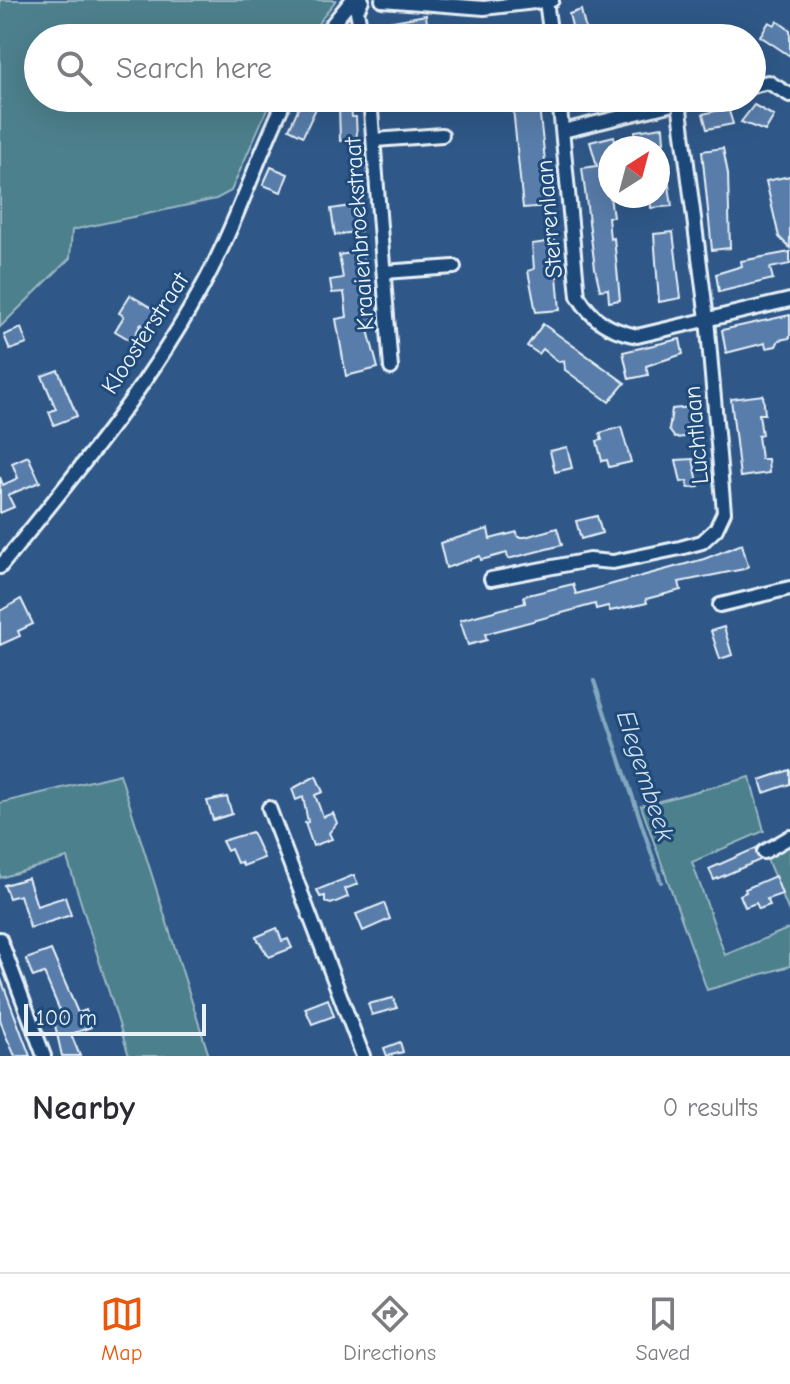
<!DOCTYPE html>
<style>
body{margin:0;font-family:"Comic Neue",sans-serif;background:#f2f2f3;color:#2b2b33}
.compass{position:absolute;left:598px;top:136px;width:72px;height:72px;border-radius:50%;background:#fff;box-shadow:0 8px 32px #0002;rotate:36deg}
.scale{position:absolute;left:24px;bottom:20px;width:182px;box-sizing:border-box;padding-left:8px;border:4px solid #e8f1f8;border-top:0;font-size:22px;line-height:28px;white-space:nowrap;color:#e8f1f8;-webkit-text-stroke:6px #1f4a7a;paint-order:stroke}
.list{margin:0;padding:0;list-style:none}
h2{display:flex;justify-content:space-between;align-items:center;height:104px;margin:0;padding:0 32px;font-size:34px}
h2 small{font-size:26px;font-weight:400;color:#7c7c81}
.icon{flex:none;width:44px;height:44px;fill:none;stroke:currentColor;stroke-width:2;stroke-linecap:round;stroke-linejoin:round}
.map{position:relative;flex:none;width:790px;height:1056px;overflow:hidden}
.search{position:absolute;background:#fff;box-shadow:0 8px 32px #0002;left:24px;right:24px;top:24px;height:88px;display:flex;align-items:center;gap:20px;box-sizing:border-box;padding:0 28px;border-radius:44px;color:#7c7c81;font-size:30px}
.sheet{height:216px;background:#fff}
nav{display:flex;justify-content:space-around;align-items:center;box-sizing:border-box;height:112px;border-top:2px solid #e1e1e2;background:#fff;font-size:22px;color:#7c7c81}
nav a{display:grid;justify-items:center;gap:4px}
nav .on{color:#ea580c}
.map>svg:first-child{display:block}
.green{fill:#4d808d;stroke:#9ab8c2;stroke-width:2}
.lines{fill:none;stroke-linecap:round;stroke-linejoin:round}
.stream{stroke:#83a8be;stroke-width:4}
.building{fill:#597daa;stroke:#e8f1f8;stroke-width:2}
.minor-casing{stroke:#e8f1f8;stroke-width:18}
.minor{stroke:#1f4a7a;stroke-width:12}
.labels{text-anchor:middle;dominant-baseline:central;stroke-width:6;stroke-linejoin:round;paint-order:stroke}
.street-label{font-size:24px;fill:#e8f1f8;stroke:#1f4a7a}
.water-label{font-size:26px;font-style:italic;fill:#cfdfea;stroke:#1f4a7a}
</style>
<div class="map">
<svg width="790" height="1056" viewBox="0 0 790 1056">
<rect width="100%" height="100%" fill="#2f5888"/>
<filter id="ink" filterUnits="userSpaceOnUse"><feTurbulence type="fractalNoise" baseFrequency=".0125" numOctaves="2"/><feDisplacementMap in="SourceGraphic" scale="16" xChannelSelector="R" yChannelSelector="G"/><feConvolveMatrix kernelMatrix="1 2 1 2 8 2 1 2 1" color-interpolation-filters="sRGB"/></filter>
<g filter="url(#ink)">
<g class="green">
<polygon points="0,0 336,0 307,38 38,38 38,98 272,98 231,191 216,199 72,230 70,258 0,327"/>
<polygon points="120,774 209,1056 129,1056 67,858 0,878 0,803"/>
<polygon points="750,777 764,831 692,862 725,955 790,928 790,966 707,990 641,806"/>
<polygon points="790,844 790,914 766,857"/>
</g>
<g class="lines">
<polyline class="stream" points="594,681 661,882"/>
</g>
<g class="building">
<polygon points="581,10 587,35 575,38 569,14"/>
<polygon points="426,15 428,31 373,38 371,25"/>
<polygon points="777,21 790,30 790,56 760,36 769,22 775,25"/>
<polygon points="303,98 321,98 303,136 289,129"/>
<polygon points="512,98 538,98 550,206 523,208"/>
<polygon points="754,105 774,116 765,131 741,122"/>
<polygon points="339,107 351,107 352,117 356,117 357,140 340,141"/>
<polygon points="728,108 733,124 707,129 703,114"/>
<polygon points="663,127 664,142 636,144 635,131"/>
<polygon points="614,136 617,148 610,148 610,155 604,156 613,217 608,217 610,239 614,238 620,300 609,302 608,289 600,290 595,268 582,168 597,166 590,142"/>
<polygon points="723,148 728,174 730,248 712,250 702,151"/>
<polygon points="658,151 664,151 672,206 651,208 650,196 658,196"/>
<polygon points="271,167 288,174 281,192 263,185"/>
<polygon points="790,176 790,248 779,237 766,181"/>
<polygon points="357,205 361,231 335,235 331,209"/>
<polygon points="673,232 681,298 659,302 654,234"/>
<polygon points="554,241 560,310 536,312 528,271 534,269 532,244"/>
<polygon points="362,251 364,264 360,265 367,313 371,312 375,329 368,330 378,368 346,376 336,319 347,317 344,292 332,293 330,280 343,278 339,255"/>
<polygon points="790,252 790,264 770,268 773,279 719,292 716,274 742,266 741,261"/>
<polygon points="130,295 157,311 147,328 141,324 132,341 115,331 124,316 119,313"/>
<polygon points="790,315 790,338 779,340 776,346 766,348 765,343 726,353 722,330"/>
<polygon points="543,324 625,383 609,402 565,370 564,361 559,362 543,349 539,354 527,346"/>
<polygon points="21,328 27,344 10,350 4,335"/>
<polygon points="680,339 683,354 646,366 648,375 629,379 623,352"/>
<polygon points="58,370 77,416 54,425 49,412 56,409 42,376"/>
<polygon points="763,395 765,414 759,414 762,435 758,436 761,459 768,459 769,473 740,477 731,399"/>
<polygon points="691,407 694,436 675,438 669,430 672,409"/>
<polygon points="621,427 631,462 609,467 607,460 602,461 597,441 602,440 600,433"/>
<polygon points="567,447 572,468 555,472 550,451"/>
<polygon points="28,456 40,482 8,495 14,507 0,513 0,477 3,485 18,478 12,463"/>
<polygon points="693,459 699,487 688,488 687,481 681,482 676,460"/>
<polygon points="597,516 602,533 581,539 576,521"/>
<polygon points="557,528 562,545 508,559 507,553 481,560 480,556 446,568 440,543 488,529 490,539 517,532 518,537 525,537"/>
<polygon points="742,544 748,566 744,569 679,582 681,590 646,599 647,603 610,611 608,606 596,609 595,604 485,634 487,640 468,645 460,620 525,603 524,596 573,584 576,594 704,559"/>
<polygon points="21,599 33,624 18,631 20,636 0,645 0,611"/>
<polygon points="724,627 732,655 720,659 711,631"/>
<polygon points="790,770 790,784 764,793 760,780"/>
<polygon points="316,776 323,792 315,795 323,817 333,813 337,823 329,833 332,839 313,846 305,823 308,822 303,797 296,800 292,789"/>
<polygon points="227,797 232,814 213,820 207,801"/>
<polygon points="252,832 264,858 243,866 241,862 237,863 231,849 227,851 222,841"/>
<polygon points="756,848 760,860 714,880 709,869"/>
<polygon points="354,875 358,884 345,889 348,897 331,904 325,902 325,896 320,897 317,890"/>
<polygon points="775,876 782,894 767,899 770,905 759,909 756,903 745,907 740,895 746,892 745,889"/>
<polygon points="28,878 37,906 65,897 71,915 30,928 20,895 9,898 4,885"/>
<polygon points="384,903 390,919 363,931 356,914"/>
<polygon points="277,928 282,941 288,939 292,948 269,957 256,937"/>
<polygon points="51,950 78,1013 86,1010 91,1027 71,1034 80,1056 62,1056 54,1021 63,1018 44,973 33,977 26,959"/>
<polygon points="0,979 1,979 30,1056 15,1056 5,1034 0,1019"/>
<polygon points="393,998 397,1008 372,1015 368,1004"/>
<polygon points="328,999 334,1016 312,1024 305,1008"/>
<polygon points="400,1042 403,1052 387,1056 384,1048"/>
</g>
<g class="lines">
<g class="minor-casing">
<g id="minor">
<polyline points="362,0 357,11 362,38"/>
<polyline points="382,0 484,8 552,0"/>
<polyline points="546,1 551,38"/>
<polyline points="321,38 352,0"/>
<polyline points="752,86 768,82 790,95"/>
<polyline points="370,98 391,368"/>
<path d="M559 98 578 296C593 321 609 330 637 336L790 300"/>
<polyline points="563,131 698,98"/>
<polyline points="375,140 442,135"/>
<polyline points="384,272 454,267"/>
<path d="M0 567C75 475 153 382 208 276 238 219 258 156 286 98"/>
<polyline points="491,579 589,560 613,562 680,548 702,542 716,529 724,512 707,319 679,102"/>
<polyline points="720,605 790,588"/>
<polyline points="269,808 363,1056"/>
<polyline points="764,852 790,837"/>
<polyline points="0,939 44,1056"/>
</g>
</g>
<use href="#minor" class="minor"/>
</g>
</g>
<g class="labels">
<g class="street-label">
<text transform="translate(549 219) rotate(-95)">Sterrenlaan</text>
<text transform="translate(359 234) rotate(-94)">Kraaienbroekstraat</text>
<text transform="translate(145 333) rotate(-57)">Kloosterstraat</text>
<text transform="translate(696 435) rotate(-95)">Luchtlaan</text>
</g>
<g class="water-label">
<text transform="translate(645 776) rotate(72)">Elegembeek</text>
</g>
</g>
</svg>
<svg class="compass" viewBox="-18 -18 36 36"><path d="M0-13l5 13h-10z" fill="#e53935"/><path d="M0 13l5-13h-10z" fill="#7c7c81"/></svg>
<div class="scale">100 m</div>
<div class="search"><svg class="icon" aria-label="search" viewBox="0 0 24 24"><circle cx="10" cy="10" r="6"/><path d="M15 15l6 6"/></svg>Search here</div>
</div>
<section class="sheet">
<h2>Nearby<small>0 results</small></h2>
<ul class="list">
</ul>
</section>
<nav>
<a class="on"><svg class="icon" aria-label="map" viewBox="0 0 24 24"><path d="M3 6l6-2 6 2 6-2v14l-6 2-6-2-6 2zM9 4v14M15 6v14"/></svg>Map</a>
<a><svg class="icon" aria-label="directions" viewBox="0 0 24 24"><path d="M12 3l9 9-9 9-9-9zM9 14v-3h6M13 9l2 2-2 2"/></svg>Directions</a>
<a><svg class="icon" aria-label="saved" viewBox="0 0 24 24"><path d="M7 4h10v16l-5-4-5 4z"/></svg>Saved</a>
</nav>
